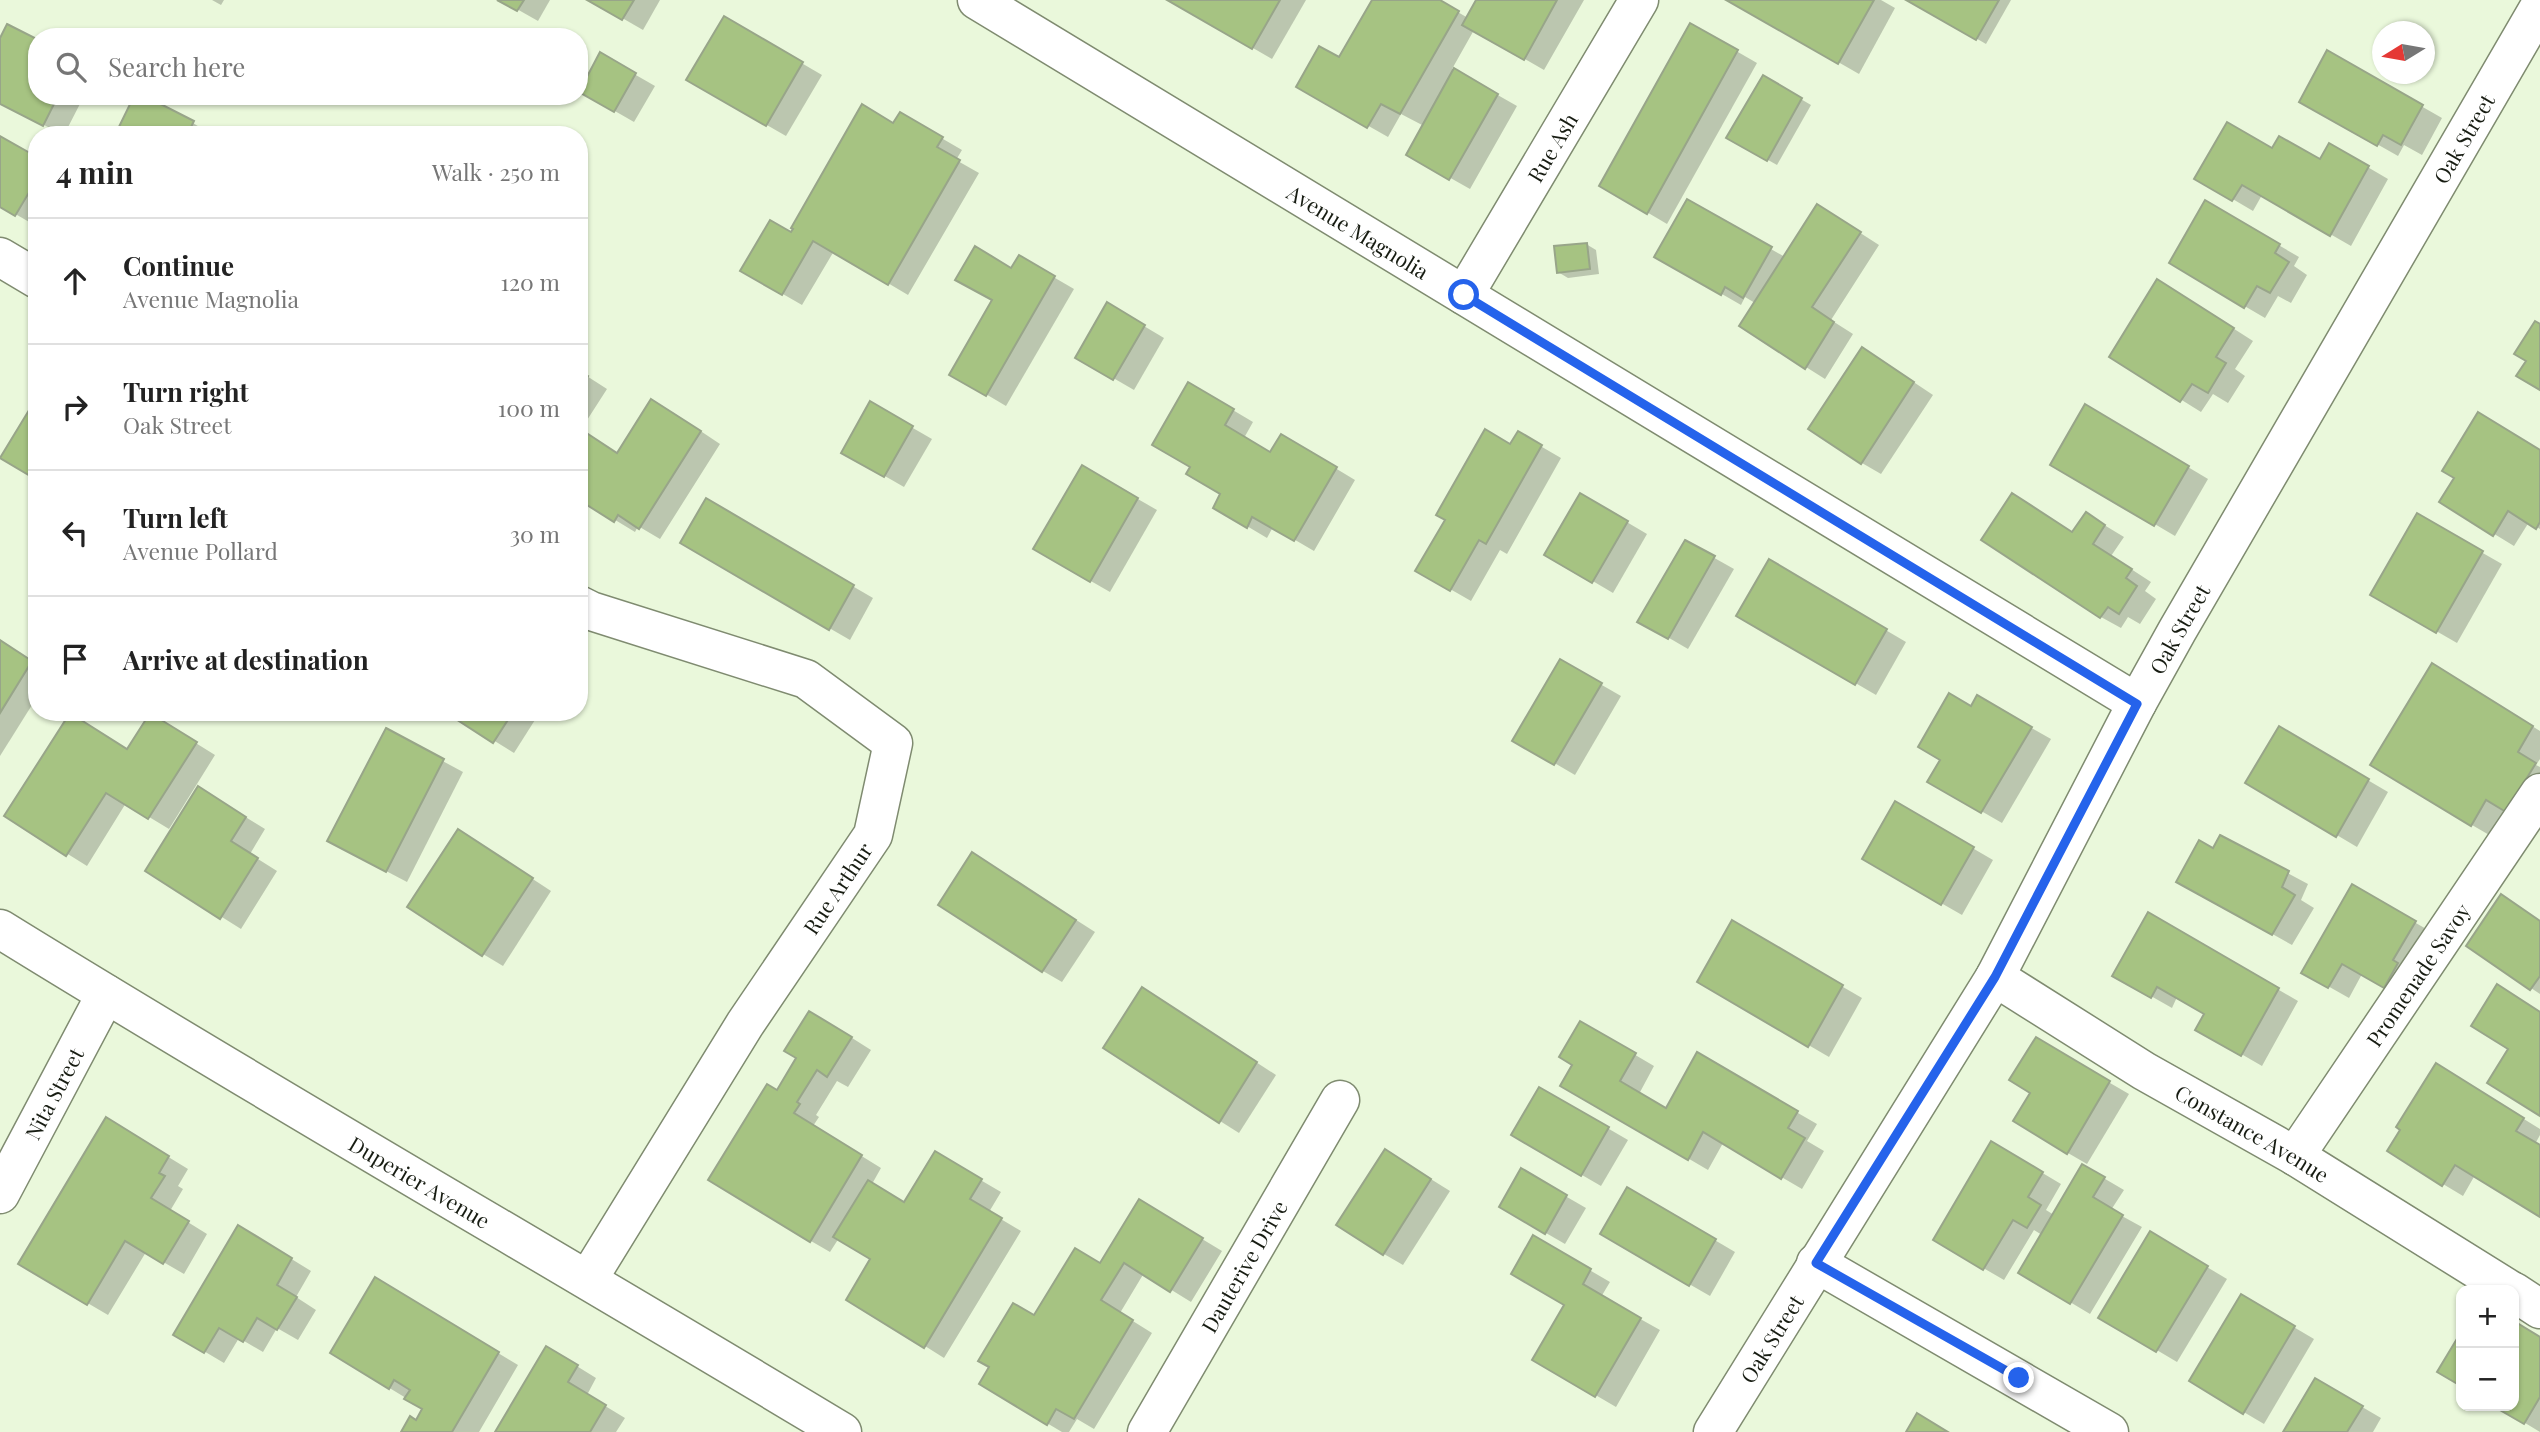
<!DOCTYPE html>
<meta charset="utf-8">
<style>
body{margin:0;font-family:"Playfair Display",serif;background:#f6f6f6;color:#222}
.controls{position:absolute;right:21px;bottom:21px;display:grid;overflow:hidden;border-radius:14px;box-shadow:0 2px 5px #0004}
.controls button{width:63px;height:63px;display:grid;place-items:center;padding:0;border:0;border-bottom:2px solid #e0e0e0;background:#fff;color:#222;font:35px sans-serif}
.compass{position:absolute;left:2372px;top:21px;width:63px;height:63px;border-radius:50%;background:#fff;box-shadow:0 2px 5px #0004;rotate:259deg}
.stop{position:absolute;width:21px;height:21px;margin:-16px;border:5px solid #2563eb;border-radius:50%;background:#fff}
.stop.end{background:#2563eb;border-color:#fff;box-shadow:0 2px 7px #0008}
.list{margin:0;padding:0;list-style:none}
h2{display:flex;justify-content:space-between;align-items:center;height:91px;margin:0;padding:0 28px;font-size:30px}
h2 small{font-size:23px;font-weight:400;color:#767676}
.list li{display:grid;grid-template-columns:46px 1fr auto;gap:21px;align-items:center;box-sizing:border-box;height:126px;padding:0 28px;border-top:2px solid #e0e0e0}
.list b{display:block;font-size:26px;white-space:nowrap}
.list p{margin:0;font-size:23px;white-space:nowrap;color:#767676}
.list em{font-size:23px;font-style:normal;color:#767676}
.icon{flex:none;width:38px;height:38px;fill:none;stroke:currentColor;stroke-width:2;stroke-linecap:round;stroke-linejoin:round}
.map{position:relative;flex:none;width:2540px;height:1432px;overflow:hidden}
.search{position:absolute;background:#fff;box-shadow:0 2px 5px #0004;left:28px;top:28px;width:560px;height:77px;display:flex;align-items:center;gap:18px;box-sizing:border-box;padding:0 24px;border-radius:28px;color:#767676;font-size:26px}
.panel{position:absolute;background:#fff;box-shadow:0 2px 5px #0004;left:28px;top:126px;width:560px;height:595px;border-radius:28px}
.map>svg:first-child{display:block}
.shadow{fill:#0003}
.building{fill:#a6c382;stroke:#98a589;stroke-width:2}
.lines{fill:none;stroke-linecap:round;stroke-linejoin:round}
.minor-casing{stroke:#7f8b70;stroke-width:41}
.major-casing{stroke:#7f8b70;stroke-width:41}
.minor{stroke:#fff;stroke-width:38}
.major{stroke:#fff;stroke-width:38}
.route{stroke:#2563eb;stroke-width:9}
.labels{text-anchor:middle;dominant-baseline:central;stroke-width:6;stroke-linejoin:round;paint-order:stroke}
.street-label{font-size:21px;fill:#171c12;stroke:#fff}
</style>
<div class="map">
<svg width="2540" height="1432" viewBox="0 0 2540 1432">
<rect width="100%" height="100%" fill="#eaf8db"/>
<g class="shadow">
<polygon points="212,0 224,0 221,5"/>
<polygon points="501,0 550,0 538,21"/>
<polygon points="591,0 660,0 643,30"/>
<polygon points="1170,0 1306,0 1272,59"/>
<polygon points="1374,0 1437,0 1468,18 1478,0 1584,0 1544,70 1474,30 1452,69 1517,106 1470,189 1408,154 1424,126 1401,114 1388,137 1298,86 1339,60"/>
<polygon points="1730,0 1881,0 1895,8 1859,74"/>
<polygon points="1910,0 2011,0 1986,44"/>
<polygon points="724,18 822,75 786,136 689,80"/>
<polygon points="1691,25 1757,63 1667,224 1601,185"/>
<polygon points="0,42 37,96 84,96 64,135 0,103"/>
<polygon points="2328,53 2442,118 2422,155 2404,145 2398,156 2301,101"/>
<polygon points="601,55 655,86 634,122 580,91"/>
<polygon points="1763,77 1811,105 1777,165 1729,138"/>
<polygon points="900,114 962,150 956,160 979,173 908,295 834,251 802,305 743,271 791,234 894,125"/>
<polygon points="193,123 212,135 117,135"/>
<polygon points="0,138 37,159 36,226 0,205"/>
<polygon points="2330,145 2388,179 2351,246 2262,195 2253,211 2197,178 2321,162"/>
<polygon points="1687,201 1785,257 1837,218 1879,245 1831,320 1853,334 1825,379 1806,367 1755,303 1745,297 1741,305 1656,256"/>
<polygon points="2206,203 2299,257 2294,266 2307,275 2291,303 2278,296 2265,318 2171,263"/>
<polygon points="1586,244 1596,250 1599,274 1568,278 1558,272"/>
<polygon points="1019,257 1074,289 1006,406 952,374"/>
<polygon points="2178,293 2253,341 2235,369 2245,376 2228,403 2213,394 2201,412 2111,356"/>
<polygon points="1107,304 1164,338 1134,390 1077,357"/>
<polygon points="1882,361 1933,395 1881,474 1862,463"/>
<polygon points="579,371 607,389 580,431 618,454 672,412 720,444 660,539 638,526 635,532 579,498"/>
<polygon points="1189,384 1253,422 1244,438 1271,454 1282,436 1355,480 1314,551 1273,527 1267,538 1215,507 1223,494"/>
<polygon points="871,404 932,439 904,487 843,452"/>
<polygon points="2086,406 2208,479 2175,536 2053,464"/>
<polygon points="1518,433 1561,458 1507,554 1500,550 1471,601 1417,570"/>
<polygon points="2540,451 2540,529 2529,522 2514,546 2442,502"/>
<polygon points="1082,467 1157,510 1110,592 1035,549"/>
<polygon points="1581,495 1647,534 1613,593 1547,554"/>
<polygon points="706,501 873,598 850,640 682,543"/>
<polygon points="2086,514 2124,537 2111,556 2151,582 2145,591 2156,599 2140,624 2128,617 2121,628 2101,617 2073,534"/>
<polygon points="2418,516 2502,564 2457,643 2372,594"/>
<polygon points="1686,542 1734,569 1688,649 1640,621"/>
<polygon points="1770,562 1906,642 1876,695 1739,615"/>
<polygon points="0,641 37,665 37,697 0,756"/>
<polygon points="1560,661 1621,696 1575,775 1515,740"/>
<polygon points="2453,677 2540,731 2540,759 2536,765 2540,767 2540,800 2491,836 2472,825"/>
<polygon points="1978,698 2051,739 2002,823 1929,781"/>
<polygon points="448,712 540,712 514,753"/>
<polygon points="170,727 215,755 169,829 126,803 87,866 7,816"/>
<polygon points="2279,728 2388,792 2357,847 2247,782"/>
<polygon points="387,731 463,772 407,882 350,852"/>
<polygon points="218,800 265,829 250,854 277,871 241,929 147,870"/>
<polygon points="1895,803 1993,860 1962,915 1864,859"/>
<polygon points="2220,837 2308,884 2301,900 2314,908 2292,945 2178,881 2214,850"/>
<polygon points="478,843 551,891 503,966 483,954"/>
<polygon points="992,866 1095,932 1062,982 1043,971"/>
<polygon points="2353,887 2435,934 2404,998 2362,974 2349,998 2303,972"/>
<polygon points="2149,914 2298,1001 2262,1066 2198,1029 2206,1013 2177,997 2172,1008 2114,975"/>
<polygon points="2540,922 2540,994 2468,946"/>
<polygon points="1733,923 1862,998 1829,1057 1699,981"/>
<polygon points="1162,1001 1276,1075 1239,1133 1220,1121"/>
<polygon points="1581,1023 1654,1066 1639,1094 1666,1111 1698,1055 1817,1124 1807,1141 1824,1151 1802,1189 1723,1143 1708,1170 1563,1085 1574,1064"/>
<polygon points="830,1024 871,1050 848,1087 837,1081 816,1115 819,1117 813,1126 881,1168 872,1184 905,1204 936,1154 1001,1192 989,1212 1021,1231 944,1358 925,1346 872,1259 839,1238 830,1252 811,1241 778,1092"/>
<polygon points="2036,1040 2129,1094 2087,1164 2068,1153 2033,1092"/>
<polygon points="2456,1077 2540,1129 2540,1135 2535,1144 2540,1147 2540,1215 2475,1175 2463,1196 2443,1184"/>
<polygon points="1540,1089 1628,1140 1601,1186 1513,1135"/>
<polygon points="126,1131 188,1169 178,1186 183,1189 170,1211 207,1234 184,1274 146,1252 108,1315 21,1264"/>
<polygon points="1992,1143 2061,1184 2046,1210 2054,1215 2083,1166 2124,1190 2111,1210 2142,1227 2090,1314 2020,1272 2042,1235 2034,1230 2004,1280 1935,1240"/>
<polygon points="1405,1163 1450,1191 1403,1265 1384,1254"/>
<polygon points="1522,1171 1586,1208 1565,1244 1501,1207"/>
<polygon points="1628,1189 1735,1252 1710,1296 1602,1234"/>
<polygon points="1159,1213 1222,1251 1191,1302 1144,1273 1120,1313 1152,1333 1094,1429 1077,1419 1069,1432 1062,1432 981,1384 1101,1265"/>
<polygon points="2150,1233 2227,1279 2177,1362 2101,1317"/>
<polygon points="1533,1237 1610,1282 1601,1297 1660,1330 1616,1407 1534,1359 1566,1304"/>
<polygon points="259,1239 311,1271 296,1297 316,1310 298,1340 277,1328 263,1352 239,1338 224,1363 175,1334"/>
<polygon points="396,1291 518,1365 479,1432 403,1432 417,1422 424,1409 332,1353"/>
<polygon points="2241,1296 2314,1339 2264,1424 2191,1381"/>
<polygon points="2514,1323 2540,1338 2540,1432 2497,1406 2514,1406"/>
<polygon points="567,1360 596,1378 587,1395 625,1418 616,1432 497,1432"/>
<polygon points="2316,1380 2381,1418 2373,1432 2285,1432"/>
</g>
<g class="building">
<polygon points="497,0 524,0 517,11"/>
<polygon points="587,0 634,0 622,20"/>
<polygon points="1167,0 1280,0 1252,49"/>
<polygon points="1372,0 1440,0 1459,11 1400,114 1381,104 1367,128 1296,87 1319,46 1339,57"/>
<polygon points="1476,0 1557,0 1524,60 1462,25"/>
<polygon points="1726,0 1874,0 1838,64"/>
<polygon points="1906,0 1999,0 1976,40"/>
<polygon points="724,16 803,62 766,126 686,80"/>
<polygon points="1690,23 1738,50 1647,214 1599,186"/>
<polygon points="7,24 37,39 37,96 58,96 43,126 0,104 0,38"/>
<polygon points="2327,50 2423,105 2401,145 2383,135 2377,146 2299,102"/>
<polygon points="600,52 636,73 614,112 579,92"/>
<polygon points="1454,68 1498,94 1449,180 1406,155"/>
<polygon points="1763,75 1802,98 1767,161 1726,138"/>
<polygon points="134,96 145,96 194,121 187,135 115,135"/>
<polygon points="862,104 893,123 900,112 943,137 937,147 960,160 888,285 813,241 782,295 740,271 770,220 791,232 793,229 791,228"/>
<polygon points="2227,122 2272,148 2279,136 2320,159 2329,143 2369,166 2330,236 2242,185 2232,201 2194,179"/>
<polygon points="0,136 37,157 37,179 15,216 0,207"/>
<polygon points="1687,199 1772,247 1743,298 1725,287 1721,295 1654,257"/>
<polygon points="2205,200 2280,244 2275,253 2289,262 2270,293 2257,286 2244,308 2169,263"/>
<polygon points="1817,204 1861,232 1812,307 1834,322 1805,369 1739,326"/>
<polygon points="1587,243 1590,269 1557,273 1554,246"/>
<polygon points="975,246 1011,268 1019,255 1055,276 986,396 949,375 992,300 955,280"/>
<polygon points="2157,279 2234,328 2216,357 2226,363 2208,393 2192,384 2180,402 2109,357"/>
<polygon points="1107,302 1145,325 1113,380 1075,358"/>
<polygon points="2535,321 2540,324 2540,390 2516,376 2526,361 2514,354"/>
<polygon points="1862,347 1914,382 1861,464 1808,429"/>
<polygon points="579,371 588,376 579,390"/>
<polygon points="1188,382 1234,409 1225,425 1270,452 1281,434 1337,467 1294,541 1252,517 1247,528 1213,508 1220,494 1186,474 1190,467 1152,445"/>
<polygon points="37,397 37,480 0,458"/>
<polygon points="651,399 701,431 639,529 618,515 614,522 579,500 579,428 617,453"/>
<polygon points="870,401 913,426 884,477 841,453"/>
<polygon points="2085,404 2189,466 2154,526 2050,465"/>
<polygon points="2478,412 2540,450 2540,522 2536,529 2508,511 2493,536 2439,502 2454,478 2442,471"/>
<polygon points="1485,429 1510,444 1518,431 1542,445 1486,544 1479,540 1450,591 1415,571 1445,520 1436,515"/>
<polygon points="1082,465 1138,498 1090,582 1033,549"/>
<polygon points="1580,493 1628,521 1592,583 1544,555"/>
<polygon points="2012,493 2072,532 2086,512 2105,525 2093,544 2132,569 2126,578 2137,586 2119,614 2108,607 2100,618 1981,540"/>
<polygon points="706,498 854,585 829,630 680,543"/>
<polygon points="2417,513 2483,551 2436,633 2370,595"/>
<polygon points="1685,540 1715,556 1668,639 1637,622"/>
<polygon points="1769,559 1887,629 1855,685 1736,616"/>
<polygon points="0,640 32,661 0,713"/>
<polygon points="1560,659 1602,683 1554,765 1512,741"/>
<polygon points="2432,663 2533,726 2518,752 2536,763 2506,812 2486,800 2471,826 2370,765"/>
<polygon points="1949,693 1971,706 1977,695 2032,727 1981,813 1927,782 1940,760 1918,747"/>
<polygon points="445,712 513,712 493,743"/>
<polygon points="70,713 127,749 150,713 197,742 148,819 106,793 66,856 4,816"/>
<polygon points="2279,726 2369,779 2336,837 2245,783"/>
<polygon points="386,728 444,759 386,872 327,841"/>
<polygon points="198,786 246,817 231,841 258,858 220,919 145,871"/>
<polygon points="1895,801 1974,847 1941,905 1862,859"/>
<polygon points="458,829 533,878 482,956 407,907"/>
<polygon points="2220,835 2289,871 2282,887 2295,895 2272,935 2176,882 2199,840 2213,848"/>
<polygon points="972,852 1076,920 1042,972 938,905"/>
<polygon points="2352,884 2416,921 2393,960 2398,963 2384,988 2342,964 2328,988 2301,973"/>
<polygon points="2501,894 2540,921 2540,976 2530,990 2466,946"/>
<polygon points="2148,912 2279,988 2241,1056 2195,1030 2204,1014 2157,987 2151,998 2112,976"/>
<polygon points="1732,920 1843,985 1808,1047 1697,982"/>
<polygon points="2497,984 2540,1012 2540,1116 2487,1083 2508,1049 2471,1026"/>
<polygon points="1142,987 1257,1062 1219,1123 1103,1048"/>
<polygon points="809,1011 852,1037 827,1077 817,1070 797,1102 800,1104 794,1113 862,1155 810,1242 708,1180 767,1084 777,1090 796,1058 784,1051"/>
<polygon points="1580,1021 1636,1053 1620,1081 1666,1108 1697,1052 1798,1111 1788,1128 1805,1138 1781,1179 1703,1132 1688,1160 1560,1086 1572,1065 1559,1057"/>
<polygon points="2036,1037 2110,1081 2067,1154 2013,1121 2030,1093 2009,1080"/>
<polygon points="2436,1063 2524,1118 2516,1131 2540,1145 2540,1217 2455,1165 2442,1186 2387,1151 2400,1130 2396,1127"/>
<polygon points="1539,1087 1609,1127 1581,1176 1511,1135"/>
<polygon points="106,1117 169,1156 159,1173 165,1176 151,1198 189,1221 163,1264 125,1241 87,1305 18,1264"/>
<polygon points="1991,1141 2043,1172 2028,1197 2041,1205 2027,1228 2013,1220 1983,1270 1933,1240"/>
<polygon points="1385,1149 1431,1179 1383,1255 1336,1225"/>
<polygon points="935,1151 982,1179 970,1199 1002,1218 924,1348 846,1300 870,1259 833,1237 868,1180 904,1202"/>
<polygon points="2082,1164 2105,1177 2093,1197 2123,1215 2070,1304 2018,1273"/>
<polygon points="1521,1168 1567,1195 1545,1234 1499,1207"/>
<polygon points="1627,1187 1716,1239 1689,1286 1600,1234"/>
<polygon points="1139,1199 1203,1238 1170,1292 1124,1263 1101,1300 1133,1320 1074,1419 1056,1409 1047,1425 979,1384 989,1367 978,1361 1013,1303 1034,1315 1075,1248 1100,1263"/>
<polygon points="238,1225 292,1258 277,1285 297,1297 277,1330 257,1318 243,1342 219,1328 204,1353 173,1335"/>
<polygon points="2150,1231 2208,1266 2156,1352 2098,1318"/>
<polygon points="1533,1235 1591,1269 1583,1284 1641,1318 1595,1397 1532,1360 1564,1305 1511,1274"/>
<polygon points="375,1277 499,1352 452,1432 401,1432 410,1416 416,1420 422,1409 404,1399 410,1390 394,1380 389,1389 330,1353"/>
<polygon points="2241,1294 2295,1326 2243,1414 2189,1381"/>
<polygon points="2514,1321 2540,1337 2540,1397 2524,1424 2493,1406 2514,1406"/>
<polygon points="2461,1332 2461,1386 2437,1372"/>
<polygon points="546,1346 578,1365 568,1382 606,1405 590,1432 495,1432"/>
<polygon points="2315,1378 2363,1406 2347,1432 2283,1432"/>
<polygon points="1917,1413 1948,1432 1906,1432"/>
</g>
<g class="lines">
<g class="minor-casing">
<g id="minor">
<path id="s1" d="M977 0 2137 703"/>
<polyline points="0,257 37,279"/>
<path id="s2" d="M1464 295 1639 0"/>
<polyline points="579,605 591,611 806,679 893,743 873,835 745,1024 588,1279"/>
<path id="s3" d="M1995 977 2144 1071 2295 1156 2510 1290"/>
<path id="s4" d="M2295 1156 2540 793"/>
<path id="s5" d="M0 1194 106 994"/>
<polyline points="1816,1263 2109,1432"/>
<polyline points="2514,1292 2540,1309"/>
<path id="s6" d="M1147 1432 1340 1100"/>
</g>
</g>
<g class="major-casing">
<g id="major">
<path id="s7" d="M0 929C278 1101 562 1263 842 1432"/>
<path id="s8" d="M1713 1432 1995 977 2137 703 2177 631 2540 6"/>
</g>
</g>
<use href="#minor" class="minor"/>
<use href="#major" class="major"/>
</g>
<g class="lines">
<polyline class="route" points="1464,295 2137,704 1995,977 1816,1263 2019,1378"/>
</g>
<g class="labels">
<g class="street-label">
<text stroke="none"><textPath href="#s8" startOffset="1496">Oak Street</textPath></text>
<text stroke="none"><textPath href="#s2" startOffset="172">Rue Ash</textPath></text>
<text stroke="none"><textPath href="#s1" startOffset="446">Avenue Magnolia</textPath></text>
<text stroke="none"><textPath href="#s8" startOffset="929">Oak Street</textPath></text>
<text transform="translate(837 888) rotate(-56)">Rue Arthur</text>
<text stroke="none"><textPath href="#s4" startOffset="219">Promenade Savoy</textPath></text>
<text stroke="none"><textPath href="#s5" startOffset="114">Nita Street</textPath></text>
<text stroke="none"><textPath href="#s3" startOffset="301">Constance Avenue</textPath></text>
<text stroke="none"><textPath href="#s7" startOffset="490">Duperier Avenue</textPath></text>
<text stroke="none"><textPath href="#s6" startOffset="192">Dauterive Drive</textPath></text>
<text stroke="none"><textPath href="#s8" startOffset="110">Oak Street</textPath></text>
</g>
</g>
</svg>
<div class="controls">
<button>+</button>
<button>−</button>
</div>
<svg class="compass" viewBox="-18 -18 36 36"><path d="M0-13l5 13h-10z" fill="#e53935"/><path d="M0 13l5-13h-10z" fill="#767676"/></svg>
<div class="stop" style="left:1464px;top:295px"></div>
<div class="stop end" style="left:2019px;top:1378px"></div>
<div class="search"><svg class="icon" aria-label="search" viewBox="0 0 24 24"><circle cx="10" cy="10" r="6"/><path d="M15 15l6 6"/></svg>Search here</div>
<section class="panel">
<h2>4 min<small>Walk · 250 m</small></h2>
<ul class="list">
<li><svg class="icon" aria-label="ahead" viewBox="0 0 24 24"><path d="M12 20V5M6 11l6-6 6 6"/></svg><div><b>Continue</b><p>Avenue Magnolia</p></div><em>120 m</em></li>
<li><svg class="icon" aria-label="right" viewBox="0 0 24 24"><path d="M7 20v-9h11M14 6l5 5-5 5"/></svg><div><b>Turn right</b><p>Oak Street</p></div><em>100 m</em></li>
<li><svg class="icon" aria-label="left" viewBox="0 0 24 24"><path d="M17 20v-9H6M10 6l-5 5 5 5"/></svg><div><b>Turn left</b><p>Avenue Pollard</p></div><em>30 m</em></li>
<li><svg class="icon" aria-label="arrive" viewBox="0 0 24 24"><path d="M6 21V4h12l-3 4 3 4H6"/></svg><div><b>Arrive at destination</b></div></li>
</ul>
</section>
</div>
